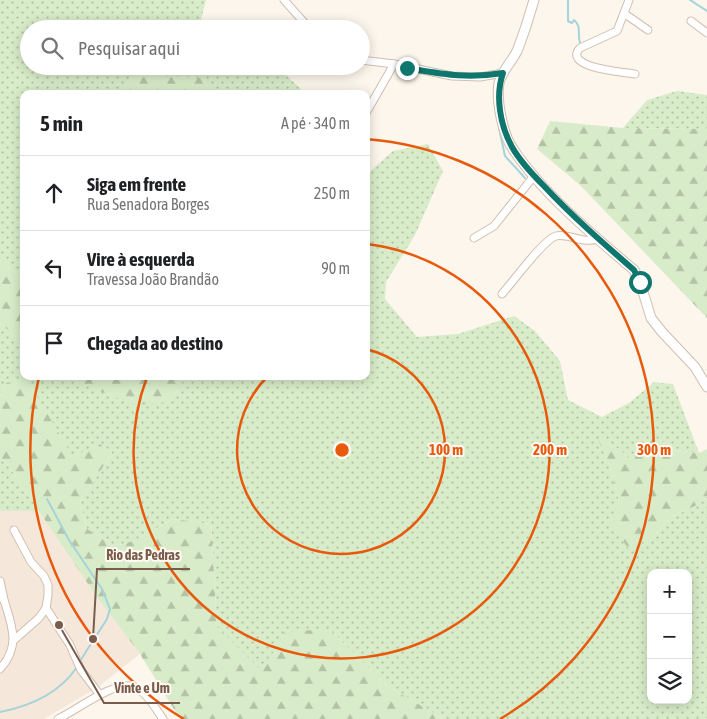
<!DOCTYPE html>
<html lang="pt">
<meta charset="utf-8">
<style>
body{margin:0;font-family:"Asap Condensed",sans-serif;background:#f2f2f2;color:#202124}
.controls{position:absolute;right:15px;bottom:15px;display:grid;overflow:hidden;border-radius:10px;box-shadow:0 2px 12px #0003}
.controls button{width:45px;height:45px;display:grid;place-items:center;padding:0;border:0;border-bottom:1px solid #e0e0e0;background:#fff;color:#202124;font:25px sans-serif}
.stop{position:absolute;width:15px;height:15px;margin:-11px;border:4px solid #0f766e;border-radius:50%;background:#fff}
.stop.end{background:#0f766e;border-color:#fff;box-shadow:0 1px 5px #0008}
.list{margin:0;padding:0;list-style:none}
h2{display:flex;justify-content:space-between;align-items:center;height:65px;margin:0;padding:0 20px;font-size:21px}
h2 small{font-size:16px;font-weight:400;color:#757577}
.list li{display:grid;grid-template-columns:32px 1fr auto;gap:15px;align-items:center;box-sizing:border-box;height:75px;padding:0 20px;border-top:1px solid #e0e0e0}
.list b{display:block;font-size:19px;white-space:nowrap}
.list p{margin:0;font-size:16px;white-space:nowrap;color:#757577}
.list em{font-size:16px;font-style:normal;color:#757577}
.icon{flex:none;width:28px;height:28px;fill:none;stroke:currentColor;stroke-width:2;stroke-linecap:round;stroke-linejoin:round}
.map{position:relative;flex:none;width:707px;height:719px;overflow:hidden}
.search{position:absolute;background:#fff;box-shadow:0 2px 12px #0003;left:20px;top:20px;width:350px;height:55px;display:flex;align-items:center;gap:12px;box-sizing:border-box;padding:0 18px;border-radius:28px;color:#757577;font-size:19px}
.panel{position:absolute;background:#fff;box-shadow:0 2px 12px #0003;left:20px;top:90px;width:350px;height:290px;border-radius:10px}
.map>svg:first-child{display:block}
.residential{fill:#f5e8da}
.grass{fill:url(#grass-dots);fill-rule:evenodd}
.forest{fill:url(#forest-firs)}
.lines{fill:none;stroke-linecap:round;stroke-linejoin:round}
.stream{stroke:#a5d3da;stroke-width:2}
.minor-casing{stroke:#d1beb0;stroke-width:9}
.tertiary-casing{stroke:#d1beb0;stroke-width:11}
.minor{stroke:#fff;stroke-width:7}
.tertiary{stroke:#fff;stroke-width:9}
.route{stroke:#0f766e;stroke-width:6}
.ring{fill:none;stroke:#e8590c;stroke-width:2.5}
.centre{fill:#e8590c;stroke:#fffaf3;stroke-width:2.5}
.ring-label{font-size:15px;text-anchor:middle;font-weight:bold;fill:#e8590c;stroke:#fffaf3;stroke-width:4;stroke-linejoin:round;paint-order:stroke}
.leader{fill:none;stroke:#7a5c4d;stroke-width:2}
.callout-dot{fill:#7a5c4d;stroke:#fffaf3;stroke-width:2}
.callout-label{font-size:14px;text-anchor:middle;font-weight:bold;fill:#7a5c4d;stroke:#fffaf3;stroke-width:4;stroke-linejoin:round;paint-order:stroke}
</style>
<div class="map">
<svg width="707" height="719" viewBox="0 0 707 719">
<defs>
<pattern id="grass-dots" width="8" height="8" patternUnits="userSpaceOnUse" patternTransform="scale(1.25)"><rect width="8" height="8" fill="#d8ecc9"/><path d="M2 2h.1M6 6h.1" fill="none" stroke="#b4c2a5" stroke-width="1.8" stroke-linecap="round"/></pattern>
<pattern id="forest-firs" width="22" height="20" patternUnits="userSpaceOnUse" patternTransform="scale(1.25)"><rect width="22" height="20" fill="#d8ecc9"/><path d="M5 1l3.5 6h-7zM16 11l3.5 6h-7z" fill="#b4c2a5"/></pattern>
</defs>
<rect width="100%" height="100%" fill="#fdf6ec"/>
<polygon class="residential" points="0,510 39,511 96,596 140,654 98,687 44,719 0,719"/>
<g class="grass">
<polygon points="0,0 206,0 201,19 209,29 29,29 29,66 269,66 287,76 306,94 214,94 202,78 131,76 121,94 24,94 24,280 0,259"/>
<polygon points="677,91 707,95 707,129 623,128 647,100"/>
<path d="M428 144 443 171 415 235 386 282 385 299 417 337 458 334 514 316 535 331 560 361 568 400 602 417 629 403 654 382 673 384 699 453 672 450 660 440 638 453 630 460 619 449 599 440 610 467 619 501 653 537 672 517 699 504 707 496V719H444L387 686 329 629 262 672 217 627 211 524 173 519 136 540 116 546 87 529 80 502 112 453 100 444 73 457 6 383 0 397V323L24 344V376H61L63 378 169 402 186 376H366V172L368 173 393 151ZM651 573H688V700H651Z"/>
<polygon points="0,459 8,465 39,511 0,511"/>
</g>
<g class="forest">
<polygon points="131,76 202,78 214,94 121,94"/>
<polygon points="550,121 623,128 707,129 707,318 580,185 537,149"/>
<polygon points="0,259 24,280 24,344 0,323"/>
<polygon points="61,376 186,376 169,402 136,405"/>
<polygon points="27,379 73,457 100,444 112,453 80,502 87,529 116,546 136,540 173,519 211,524 217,627 262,671 285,632 329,629 387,686 444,719 180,719 140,654 96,596 8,465 0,459 0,397 6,383"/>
<polygon points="598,439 619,449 630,460 638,453 646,439 660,440 672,450 699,453 707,449 707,496 699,504 672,517 653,537 629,549 609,523 619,501 610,467"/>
</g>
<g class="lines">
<g class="stream">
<path d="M568 0V21L572 23 574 20C582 26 577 35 580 43"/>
<polyline points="690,0 707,11"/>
<polyline points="499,128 505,156 525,178"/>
<polyline points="47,499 69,540 102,589 110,609 107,619 80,661"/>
<path d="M0 712C31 706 59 694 77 667"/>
</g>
<g class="minor-casing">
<g id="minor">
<polyline points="284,0 310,29"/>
<path d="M629 0 617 31 580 48C562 68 624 72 635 74"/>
<polyline points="625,14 648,30"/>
<polyline points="691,21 707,33"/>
<polyline points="361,60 394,64 452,76 480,77 503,73"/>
<polyline points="366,113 394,64"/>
<polyline points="474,238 494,226 534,176"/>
<path d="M502 294C512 283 544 239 556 236 568 233 581 244 598 239"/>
<polyline points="14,530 31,562 44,576 48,585 48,595 46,608 39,618 14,640"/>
<polyline points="0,581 4,600"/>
<path d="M0 597 4 600C12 626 21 646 0 669"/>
<polyline points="46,608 70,645 81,670 100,695"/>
<path d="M58 719C75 711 113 682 131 686 146 690 155 708 163 719"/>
</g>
</g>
<g class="tertiary-casing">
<path id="tertiary" d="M534 0C529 17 524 34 517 51 512 62 502 70 499 83 496 101 503 135 513 149 542 193 594 236 634 270L640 282 651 318 662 332 695 367 707 387"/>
</g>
<use href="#minor" class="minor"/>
<use href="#tertiary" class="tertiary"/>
</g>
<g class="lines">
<path class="route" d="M407 68C443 74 466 79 503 73 495 96 500 125 512 147 520 161 532 174 544 186 572 216 603 243 634 270L640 282"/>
</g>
<g class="ring">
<path d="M366 349A104 104 0 1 1 268 376"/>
<path d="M367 244A208 208 0 1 1 147 377"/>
<path d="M184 719A312 312 0 0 1 39 377M366 139A312 312 0 0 1 500 719"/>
</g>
<circle cx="342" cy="450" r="8" class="centre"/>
<g class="ring-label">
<text x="446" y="455">100 m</text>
<text x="550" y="455">200 m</text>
<text x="654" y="455">300 m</text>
</g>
<path class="leader" d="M93 639L97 569H190M59 625L104 703H180"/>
<g class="callout-dot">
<circle cx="93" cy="639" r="5"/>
<circle cx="59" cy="625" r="5"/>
</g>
<g class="callout-label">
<text x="143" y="560">Rio das Pedras</text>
<text x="142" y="693">Vinte e Um</text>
</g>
</svg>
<div class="controls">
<button>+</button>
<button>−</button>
<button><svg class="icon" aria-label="layers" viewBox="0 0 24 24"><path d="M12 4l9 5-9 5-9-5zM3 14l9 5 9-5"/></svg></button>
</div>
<div class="stop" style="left:640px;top:282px"></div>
<div class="stop end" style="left:407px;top:68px"></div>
<div class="search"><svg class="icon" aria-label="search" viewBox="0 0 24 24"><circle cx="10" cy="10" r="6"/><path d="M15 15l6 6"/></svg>Pesquisar aqui</div>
<section class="panel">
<h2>5 min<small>A pé · 340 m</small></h2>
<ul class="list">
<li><svg class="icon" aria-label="ahead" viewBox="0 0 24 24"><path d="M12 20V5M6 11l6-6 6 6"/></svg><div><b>Siga em frente</b><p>Rua Senadora Borges</p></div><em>250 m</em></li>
<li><svg class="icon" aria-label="left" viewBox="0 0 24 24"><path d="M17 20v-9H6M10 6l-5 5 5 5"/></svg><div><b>Vire à esquerda</b><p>Travessa João Brandão</p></div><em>90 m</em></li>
<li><svg class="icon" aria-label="arrive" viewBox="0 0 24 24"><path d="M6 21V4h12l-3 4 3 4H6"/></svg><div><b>Chegada ao destino</b></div></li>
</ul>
</section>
</div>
